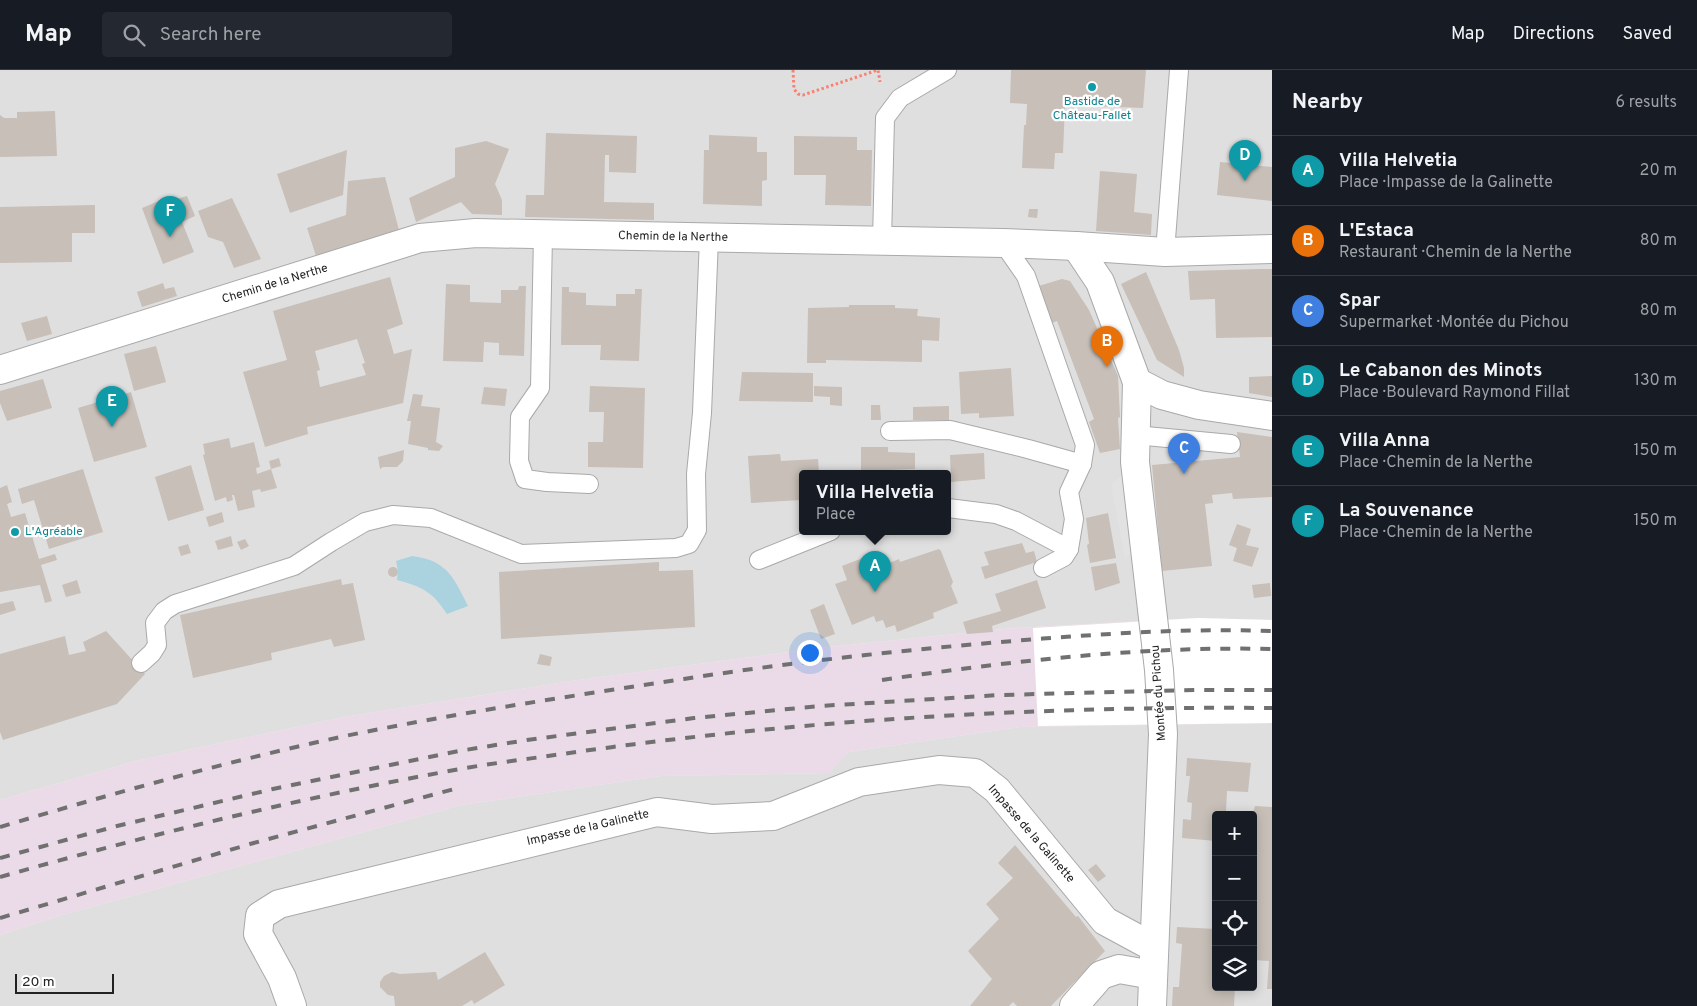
<!DOCTYPE html>
<meta charset="utf-8">
<style>
body{margin:0;font-family:Overpass,sans-serif;background:#242831;color:#f1f3f6}
.controls{position:absolute;right:15px;bottom:15px;display:grid;overflow:hidden;border-radius:5px;box-shadow:0 2px 12px #0003}
.controls button{width:45px;height:45px;display:grid;place-items:center;padding:0;border:0;border-bottom:1px solid #363941;background:#171b24;color:#f1f3f6;font:25px sans-serif}
.scale{position:absolute;left:15px;bottom:12px;width:99px;box-sizing:border-box;padding-left:5px;border:2px solid #222;border-top:0;font-size:14px;line-height:18px;white-space:nowrap;color:#222;-webkit-text-stroke:4px #fff;paint-order:stroke}
.you{position:absolute;left:809px;top:582px;width:18px;height:18px;margin:-12px;border:4px solid #fff;border-radius:50%;background:#1a73e8;box-shadow:0 0 0 8px #1a73e833}
.badge{display:grid;place-items:center;width:32px;height:32px;border-radius:50%;background:#ea580c;color:#fff;font-size:16px;font-weight:700}
.pin{position:absolute;translate:-50% -41px;filter:drop-shadow(0 1px 2px #0008)}
.pin::after{content:'';position:absolute;top:26px;width:18px;height:15px;background:inherit;clip-path:polygon(0 0,100% 0,50% 100%)}
.popup{position:absolute;left:799px;top:400px;width:152px;height:65px;box-sizing:border-box;display:grid;place-content:center;border-radius:5px;background:#171b24;filter:drop-shadow(0 1px 4px #0005);font-size:16px;white-space:nowrap;color:#9ea1a6}
.popup b{font-size:19px;color:#f1f3f6}
.popup::after{content:'';position:absolute;left:50%;top:100%;margin-left:-10px;border:10px solid transparent;border-top-color:#171b24}
.list{margin:0;padding:0;list-style:none}
h2{display:flex;justify-content:space-between;align-items:center;height:65px;margin:0;padding:0 20px;font-size:21px}
h2 small{font-size:16px;font-weight:400;color:#9ea1a6}
.list li{display:grid;grid-template-columns:32px 1fr auto;gap:15px;align-items:center;box-sizing:border-box;height:70px;padding:0 20px;border-top:1px solid #363941}
.list b{display:block;font-size:19px;white-space:nowrap}
.list p{margin:0;font-size:16px;white-space:nowrap;color:#9ea1a6}
.list em{font-size:16px;font-style:normal;color:#9ea1a6}
.icon{flex:none;width:28px;height:28px;fill:none;stroke:currentColor;stroke-width:2;stroke-linecap:round;stroke-linejoin:round}
.map{position:relative;flex:none;width:1272px;height:936px;overflow:hidden}
header{display:flex;align-items:center;gap:30px;box-sizing:border-box;height:70px;padding:0 25px;background:#171b24;border-bottom:1px solid #363941}
header strong{font-size:24px}
nav{display:flex;gap:28px;margin-inline-start:auto;font-size:18px}
.search{width:350px;height:45px;background:#242831;display:flex;align-items:center;gap:12px;box-sizing:border-box;padding:0 18px;border-radius:5px;color:#9ea1a6;font-size:19px}
main{display:flex}
aside{flex:1;background:#171b24}
.map>svg:first-child{display:block}
.residential{fill:#e0dfdf;fill-rule:evenodd}
.industrial{fill:#ebdbe8}
.parking{fill:#e2e2e2}
.water{fill:#aad3df}
.pier{fill:#fff}
.building{fill:#c7bfb8;fill-rule:evenodd}
.lines{fill:none;stroke-linecap:round;stroke-linejoin:round}
.lane-casing{stroke:#a9a9a9;stroke-width:20}
.street-casing{stroke:#a9a9a9;stroke-width:30}
.path{stroke:#fa8072;stroke-width:3;stroke-dasharray:2.5 2.5;stroke-linecap:butt}
.lane{stroke:#fff;stroke-width:18}
.street{stroke:#fff;stroke-width:28}
.rail{stroke:#707070;stroke-width:4;stroke-dasharray:10 10;stroke-linecap:butt}
.culture-dot{fill:#0f9aa8;stroke:#fff;stroke-width:2}
.labels{text-anchor:middle;dominant-baseline:central;stroke-width:4.5;stroke-linejoin:round;paint-order:stroke}
.culture-label{font-size:12px;fill:#0d838f;stroke:#fff}
.street-label{font-size:12px;fill:#222;stroke:#fff}
</style>
<header>
<strong>Map</strong>
<div class="search"><svg class="icon" aria-label="search" viewBox="0 0 24 24"><circle cx="10" cy="10" r="6"/><path d="M15 15l6 6"/></svg>Search here</div>
<nav><a>Map</a><a>Directions</a><a>Saved</a></nav>
</header>
<main>
<div class="map">
<svg width="1272" height="936" viewBox="0 0 1272 936">
<rect width="100%" height="100%" fill="#f2efe9"/>
<g class="residential">
<path d="M0 0H1272V550L1198 548 1014 558 819 578 578 610 344 647 136 691 0 730ZM802 403H948V461H802Z"/>
<path d="M1272 653V936H0V865L59 846 461 735 661 706 829 703 848 682 1019 657ZM1216 745H1253V917H1216Z"/>
</g>
<polygon class="industrial" points="1198,548 1272,550 1272,653 1019,657 848,682 829,703 661,706 461,735 59,846 0,865 0,730 136,691 344,647 578,610 819,578 1014,558"/>
<polygon class="parking" points="1135,392 1143,470 1125,489 1111,415"/>
<path class="water" d="M412 486C447 490 454 508 468 536L447 544C432 521 422 517 397 510L398 501 396 491Z"/>
<polygon class="pier" points="1198,548 1272,550 1272,653 1038,656 1033,558"/>
<g class="building">
<polygon points="1011,0 1146,0 1143,38 1065,35 1063,83 1055,83 1054,99 1022,98 1024,55 1026,55 1027,34 1010,33"/>
<polygon points="55,41 57,86 0,87 0,45 4,48 17,48 17,42"/>
<polygon points="546,63 637,66 636,103 609,102 609,85 605,85 604,132 654,133 654,150 525,147 526,125 544,125"/>
<polygon points="709,65 757,67 757,82 767,82 767,110 762,111 762,136 703,134 704,80 709,80"/>
<polygon points="794,66 857,67 857,80 872,80 871,136 825,135 826,105 794,105"/>
<polygon points="486,71 509,79 495,114 502,130 502,145 472,144 461,132 416,152 409,128 455,107 455,78"/>
<polygon points="347,80 343,125 290,143 277,104"/>
<polygon points="1220,92 1272,97 1272,131 1217,125"/>
<polygon points="1100,101 1137,104 1134,142 1152,144 1151,165 1096,161"/>
<polygon points="385,107 399,160 384,166 316,186 307,158 346,145 348,111"/>
<polygon points="171,126 170,131 187,126 195,146 182,152 194,182 163,194 142,138"/>
<polygon points="232,128 261,189 234,198 223,172 208,167 198,141"/>
<polygon points="95,135 95,163 72,163 72,192 0,193 0,137"/>
<polygon points="1029,139 1038,139 1037,148 1028,147"/>
<polygon points="1260,199 1272,199 1272,267 1216,268 1215,229 1190,230 1188,201"/>
<polygon points="1146,202 1179,280 1184,298 1184,307 1157,290 1121,214"/>
<path d="M390 207 403 254 387 260 394 284 412 279 403 333 307 357 308 364 265 377 243 302 287 290 273 241ZM357 269 365 293 362 294 366 305 320 317 317 301 320 300 315 281Z"/>
<polygon points="1062,209 1070,211 1089,240 1118,306 1120,347 1118,348 1120,379 1100,383 1089,352 1094,349 1057,251 1047,255 1035,217"/>
<polygon points="163,213 165,219 174,217 177,226 142,237 137,222"/>
<polygon points="446,214 470,215 470,232 501,233 501,220 518,220 519,216 526,216 524,286 499,285 499,273 484,272 483,292 443,291"/>
<polygon points="562,217 569,217 569,222 586,223 586,235 616,236 616,224 635,224 635,219 642,219 639,291 600,290 601,275 561,275"/>
<polygon points="849,235 895,235 895,238 918,239 917,246 940,248 939,271 922,270 922,292 826,290 826,293 807,293 808,238 849,237"/>
<polygon points="47,246 52,264 27,271 21,253"/>
<polygon points="156,276 166,312 134,321 124,284"/>
<polygon points="1011,298 1014,346 979,348 979,343 961,344 959,302"/>
<polygon points="742,302 813,303 813,332 739,331"/>
<polygon points="1272,306 1272,327 1249,323 1249,307"/>
<polygon points="43,309 52,338 7,351 0,333 0,321"/>
<polygon points="590,316 645,318 643,398 588,397 588,372 603,372 604,342 589,342"/>
<polygon points="814,316 842,317 842,336 830,335 830,327 814,326"/>
<polygon points="484,317 507,319 505,336 481,334"/>
<polygon points="131,322 147,377 94,392 78,338"/>
<polygon points="413,324 423,325 421,336 440,338 436,372 443,376 439,381 428,380 428,378 408,374 411,351 407,351"/>
<polygon points="871,335 880,335 881,350 871,350"/>
<polygon points="949,336 949,350 913,350 913,337"/>
<polygon points="1237,362 1272,367 1272,427 1233,429 1232,423 1212,425 1213,433 1205,434 1212,496 1162,501 1152,395 1240,387"/>
<polygon points="229,368 231,378 254,372 260,397 256,398 257,404 271,399 277,418 261,422 260,419 252,421 255,437 238,441 234,425 232,425 233,430 227,432 226,427 215,431 203,385 205,384 203,374"/>
<polygon points="861,377 888,377 888,382 915,383 915,399 888,400 888,403 861,403"/>
<polygon points="404,380 403,391 397,397 383,397 380,399 378,387"/>
<polygon points="984,383 985,409 951,412 950,385"/>
<polygon points="780,384 781,391 818,389 819,403 802,403 802,430 751,433 748,386"/>
<polygon points="279,388 281,396 271,399 269,391"/>
<polygon points="191,395 204,440 168,451 155,407"/>
<polygon points="83,399 103,462 49,479 34,430 22,434 18,419"/>
<polygon points="7,415 12,432 7,434 11,447 25,443 39,489 55,484 57,490 41,495 52,531 45,533 40,515 0,522 0,418"/>
<polygon points="222,442 224,452 209,457 206,447"/>
<polygon points="1108,443 1116,488 1090,493 1087,475 1089,474 1086,448"/>
<polygon points="1237,454 1251,459 1246,475 1259,478 1252,497 1233,491 1237,478 1229,475"/>
<polygon points="231,466 233,476 218,480 215,471"/>
<polygon points="245,469 249,476 241,480 237,472"/>
<polygon points="1022,473 1026,483 1034,481 1037,492 985,509 981,497 989,495 984,482"/>
<polygon points="188,474 191,483 181,486 178,477"/>
<polygon points="939,479 941,481 953,512 951,516 958,533 933,543 934,548 897,562 895,555 886,558 883,550 876,552 874,546 852,555 835,514 847,510 842,496 868,486 873,500 899,489 900,492"/>
<polygon points="659,492 659,501 693,500 695,557 501,569 499,502"/>
<polygon points="1116,493 1120,513 1095,521 1091,497"/>
<circle cx="393" cy="502" r="5"/>
<polygon points="341,509 342,515 353,513 365,570 334,577 331,569 271,583 272,590 193,608 180,545"/>
<polygon points="77,510 81,523 66,527 62,515"/>
<polygon points="1037,510 1046,538 992,556 993,562 967,564 963,552 1001,541 995,524"/>
<polygon points="1270,513 1271,526 1254,528 1252,515"/>
<polygon points="13,531 16,540 0,545 0,534"/>
<polygon points="824,534 835,564 821,569 810,540"/>
<polygon points="106,561 145,604 117,634 3,670 0,662 0,584 65,566 69,585 86,581 83,572"/>
<polygon points="540,584 552,587 550,596 537,594"/>
<polygon points="1187,688 1251,693 1248,722 1227,721 1226,742 1252,743 1252,745 1216,745 1216,771 1182,768 1183,749 1191,750 1192,733 1187,732 1190,706 1186,706"/>
<polygon points="1255,736 1272,737 1272,919 1267,919 1269,891 1253,890 1253,743"/>
<polygon points="1015,775 1076,847 1078,846 1105,881 1051,936 1017,936 1013,932 1009,936 970,936 992,909 968,881 999,849 986,834 1013,808 998,793"/>
<polygon points="1096,794 1106,806 1098,812 1088,800"/>
<polygon points="1177,857 1216,859 1216,896 1214,896 1214,910 1216,910 1216,917 1235,917 1234,936 1172,936 1173,917 1179,917 1182,874 1176,873"/>
<polygon points="485,882 505,915 474,934 472,930 462,936 395,936 394,926 388,925 380,917 380,912 384,906 392,902 400,904 436,902 438,910"/>
</g>
<g class="lines">
<g class="lane-casing">
<g id="lane">
<polyline points="543,165 540,318 520,347 519,391 525,409 547,412 589,414"/>
<polyline points="882,171 885,48 900,28 947,0"/>
<polyline points="1003,173 1026,206 1085,375 1082,394 1069,422 1074,449 1069,479 1064,487 1043,498"/>
<polyline points="1165,182 1179,0"/>
<polyline points="890,361 950,360 1028,379 1082,394"/>
<polyline points="1135,365 1231,374"/>
<polyline points="948,438 996,444 1016,451 1069,479"/>
<polyline points="759,490 831,461"/>
<polyline points="141,593 152,583 157,575 155,553 164,541 175,534 294,496 331,472 365,452 393,445 431,448 521,484 676,478 689,474 697,460 696,404 702,343 709,168"/>
</g>
</g>
<g class="street-casing">
<g id="street">
<polyline points="1076,176 1100,212 1137,312 1162,325 1199,335 1272,346"/>
<polyline points="0,300 420,168 476,163 1003,173 1076,176 1165,182 1272,179"/>
<polyline points="1137,312 1135,392 1159,600 1163,664 1152,936"/>
<polyline points="292,936 282,908 258,864 260,846 279,834 657,742 712,749 773,746 859,712 939,700 975,703 997,720 1105,851 1153,877"/>
<polyline points="1074,936 1101,905 1119,899 1153,905"/>
</g>
</g>
<polyline class="path" points="793,0 794,19 798,24 803,25 878,0 880,12"/>
<use href="#lane" class="lane"/>
<use href="#street" class="street"/>
<g class="rail">
<path d="M882 610C1012 591 1141 576 1272 579"/>
<path d="M0 757C114 723 229 691 345 666 457 643 571 626 684 609 793 592 903 580 1013 571 1099 564 1185 558 1272 561"/>
<polyline points="0,788 117,756 273,719 459,681 527,670 694,648 820,636 1000,625 1195,620 1272,620"/>
<path d="M0 807C151 764 305 727 460 699 494 693 528 689 562 684 797 650 1035 636 1272 638"/>
<polyline points="0,848 250,774 458,718"/>
</g>
</g>
<g class="culture-dot">
<circle cx="1092" cy="17" r="5"/>
<circle cx="15" cy="462" r="5"/>
</g>
<g class="labels">
<g class="culture-label">
<text x="1092" y="32">Bastide de<tspan x="1092" dy="14">Château-Fallet</tspan></text>
<text x="25" y="462" text-anchor="start">L'Agréable</text>
</g>
<g class="street-label">
<text transform="translate(673 167) rotate(1)">Chemin de la Nerthe</text>
<text transform="translate(275 214) rotate(-17)">Chemin de la Nerthe</text>
<text transform="translate(1159 623) rotate(-94)">Montée du Pichou</text>
<text transform="translate(588 758) rotate(-13)">Impasse de la Galinette</text>
<text transform="translate(1031 764) rotate(49)">Impasse de la Galinette</text>
</g>
</g>
</svg>
<div class="controls">
<button>+</button>
<button>−</button>
<button><svg class="icon" aria-label="locate" viewBox="0 0 24 24"><circle cx="12" cy="12" r="6"/><path d="M12 2v4M12 18v4M2 12h4M18 12h4"/></svg></button>
<button><svg class="icon" aria-label="layers" viewBox="0 0 24 24"><path d="M12 4l9 5-9 5-9-5zM3 14l9 5 9-5"/></svg></button>
</div>
<div class="scale">20 m</div>
<div class="you"></div>
<div class="pin badge" style="left:875px;top:522px;background:#0f9aa8">A</div>
<div class="popup"><b>Villa Helvetia</b>Place</div>
<div class="pin badge" style="left:1107px;top:297px;background:#e8710a">B</div>
<div class="pin badge" style="left:1184px;top:404px;background:#3f7fe0">C</div>
<div class="pin badge" style="left:1245px;top:111px;background:#0f9aa8">D</div>
<div class="pin badge" style="left:112px;top:357px;background:#0f9aa8">E</div>
<div class="pin badge" style="left:170px;top:167px;background:#0f9aa8">F</div>
</div>
<aside>
<h2>Nearby<small>6 results</small></h2>
<ul class="list">
<li><span class="badge" style="background:#0f9aa8">A</span><div><b>Villa Helvetia</b><p>Place · Impasse de la Galinette</p></div><em>20 m</em></li>
<li><span class="badge" style="background:#e8710a">B</span><div><b>L'Estaca</b><p>Restaurant · Chemin de la Nerthe</p></div><em>80 m</em></li>
<li><span class="badge" style="background:#3f7fe0">C</span><div><b>Spar</b><p>Supermarket · Montée du Pichou</p></div><em>80 m</em></li>
<li><span class="badge" style="background:#0f9aa8">D</span><div><b>Le Cabanon des Minots</b><p>Place · Boulevard Raymond Fillat</p></div><em>130 m</em></li>
<li><span class="badge" style="background:#0f9aa8">E</span><div><b>Villa Anna</b><p>Place · Chemin de la Nerthe</p></div><em>150 m</em></li>
<li><span class="badge" style="background:#0f9aa8">F</span><div><b>La Souvenance</b><p>Place · Chemin de la Nerthe</p></div><em>150 m</em></li>
</ul>
</aside>
</main>
